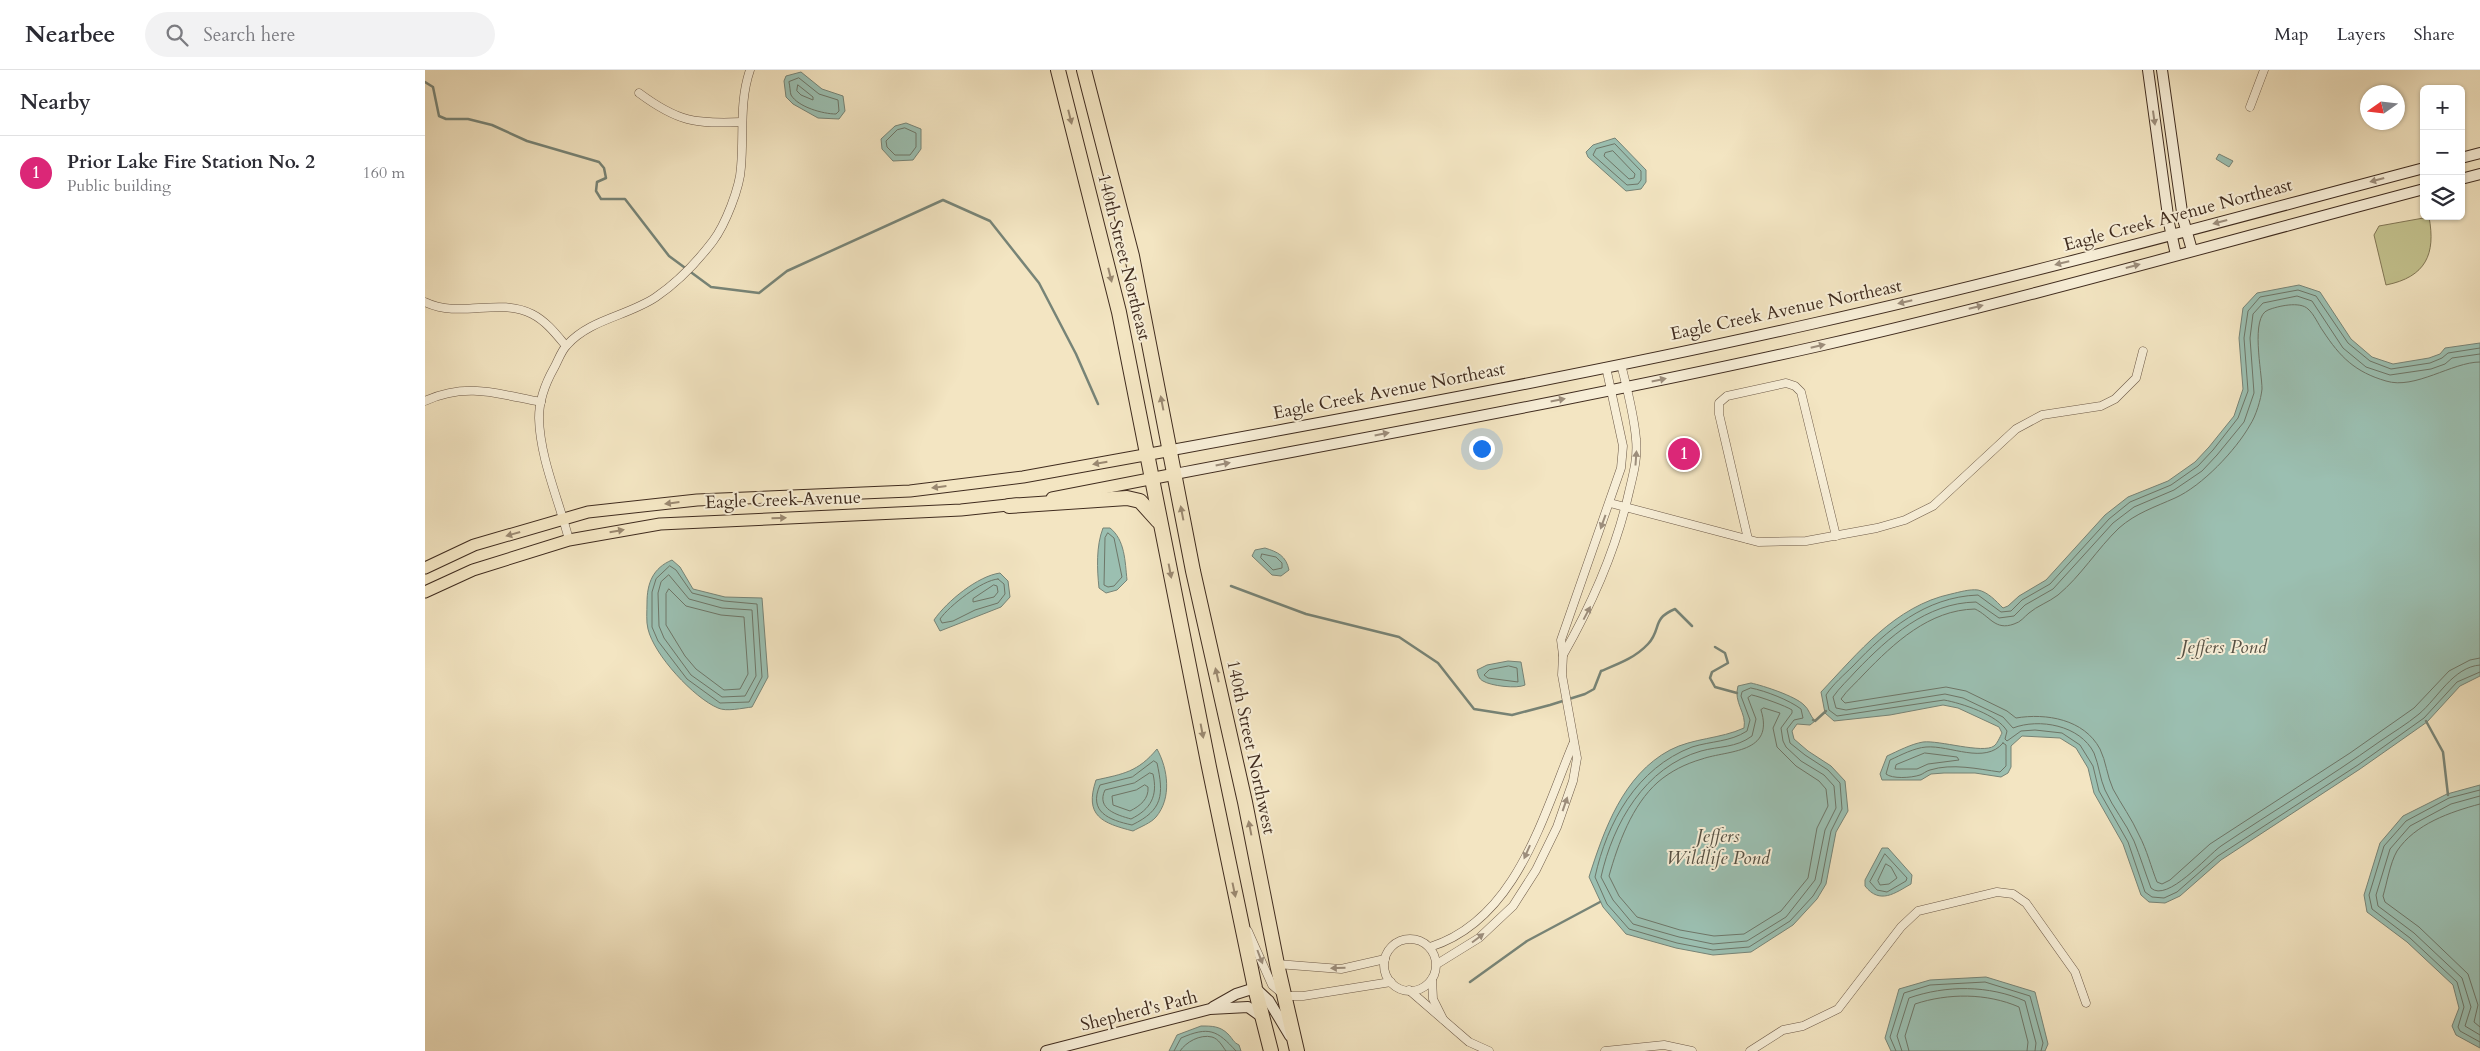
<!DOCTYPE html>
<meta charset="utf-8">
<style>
body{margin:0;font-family:Cardo,serif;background:#f2f2f3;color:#2b2b33}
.controls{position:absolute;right:15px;top:15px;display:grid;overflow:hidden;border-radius:8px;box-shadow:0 1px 4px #0004}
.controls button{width:45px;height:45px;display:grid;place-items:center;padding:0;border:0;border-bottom:1px solid #e1e1e2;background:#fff;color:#2b2b33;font:25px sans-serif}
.compass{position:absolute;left:1935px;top:15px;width:45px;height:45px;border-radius:50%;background:#fff;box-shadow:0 1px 4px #0004;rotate:256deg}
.you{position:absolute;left:1056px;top:378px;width:18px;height:18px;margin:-12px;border:4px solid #fff;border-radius:50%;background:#1a73e8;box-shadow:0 0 0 8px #1a73e833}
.badge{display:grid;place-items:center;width:32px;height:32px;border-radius:50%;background:#db2777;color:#fff;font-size:16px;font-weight:700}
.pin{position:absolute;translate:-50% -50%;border:2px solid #fff;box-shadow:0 1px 5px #0006}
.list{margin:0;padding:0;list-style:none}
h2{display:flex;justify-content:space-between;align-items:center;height:65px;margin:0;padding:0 20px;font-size:21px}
h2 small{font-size:16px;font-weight:400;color:#7c7c81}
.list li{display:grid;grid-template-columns:32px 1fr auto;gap:15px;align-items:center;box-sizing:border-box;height:75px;padding:0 20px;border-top:1px solid #e1e1e2}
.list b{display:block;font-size:19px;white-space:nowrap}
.list p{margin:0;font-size:16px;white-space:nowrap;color:#7c7c81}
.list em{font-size:16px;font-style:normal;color:#7c7c81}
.icon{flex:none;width:28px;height:28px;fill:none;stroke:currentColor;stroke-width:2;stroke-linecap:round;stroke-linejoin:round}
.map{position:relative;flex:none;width:2055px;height:981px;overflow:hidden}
header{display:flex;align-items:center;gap:30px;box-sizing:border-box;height:70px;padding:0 25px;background:#fff;border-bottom:1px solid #e1e1e2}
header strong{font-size:24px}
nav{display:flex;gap:28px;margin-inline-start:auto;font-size:18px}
.search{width:350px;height:45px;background:#f2f2f3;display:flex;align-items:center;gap:12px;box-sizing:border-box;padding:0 18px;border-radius:28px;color:#7c7c81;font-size:19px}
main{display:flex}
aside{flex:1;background:#fff}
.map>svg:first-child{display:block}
.green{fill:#c3c28e;stroke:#827756}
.water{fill:#9bbfb1;stroke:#778477}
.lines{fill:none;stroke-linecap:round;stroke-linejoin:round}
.shore{stroke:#6e7668;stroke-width:1}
.stream{stroke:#778477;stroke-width:2.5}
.street-casing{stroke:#6d5a48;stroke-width:9}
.secondary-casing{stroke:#402c1f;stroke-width:12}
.primary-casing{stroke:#402c1f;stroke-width:13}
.highway-casing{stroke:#402c1f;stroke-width:16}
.street{stroke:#f7eed7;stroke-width:8}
.secondary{stroke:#f7eed7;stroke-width:10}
.primary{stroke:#f3e5c2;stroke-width:11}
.highway{stroke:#f3e5c2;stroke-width:14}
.oneway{fill:#9a8870}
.oneway2{fill:#9c8d7b}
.labels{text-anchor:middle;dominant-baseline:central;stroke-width:4;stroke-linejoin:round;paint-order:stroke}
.street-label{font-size:18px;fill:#402c1f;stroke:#f7eed7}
.water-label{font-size:19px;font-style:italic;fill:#575144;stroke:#f7eed7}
</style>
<header>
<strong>Nearbee</strong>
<div class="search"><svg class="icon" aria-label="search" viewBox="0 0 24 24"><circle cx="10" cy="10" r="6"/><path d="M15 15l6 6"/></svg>Search here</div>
<nav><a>Map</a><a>Layers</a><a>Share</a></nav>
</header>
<main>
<aside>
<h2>Nearby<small></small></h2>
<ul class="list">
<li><span class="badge">1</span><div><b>Prior Lake Fire Station No. 2</b><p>Public building</p></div><em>160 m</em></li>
</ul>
</aside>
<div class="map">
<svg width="2055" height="981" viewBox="0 0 2055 981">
<rect width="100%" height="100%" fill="#f3e5c2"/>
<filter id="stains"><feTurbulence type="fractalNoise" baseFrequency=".004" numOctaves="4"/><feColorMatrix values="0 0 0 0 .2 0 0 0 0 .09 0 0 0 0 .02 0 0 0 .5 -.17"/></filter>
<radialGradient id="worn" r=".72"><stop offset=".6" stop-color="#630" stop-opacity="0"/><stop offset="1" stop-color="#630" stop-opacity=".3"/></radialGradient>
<path class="green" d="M2004 147C2011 184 2001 207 1961 215L1949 165 1954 156Z"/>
<g class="water">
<polygon points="376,2 397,19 418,26 420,41 414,49 393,48 368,34 361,27 359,11 361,6"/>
<polygon points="481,53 496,59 496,79 488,90 468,91 457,79 456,69 470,56"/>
<polygon points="1190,68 1221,100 1221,112 1216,119 1201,121 1163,87 1161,82 1168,75"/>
<polygon points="1794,84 1808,91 1804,97 1791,89"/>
<path d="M1874 215 1895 222 1926 269 1947 287 1968 294 2004 288 2015 284 2020 278 2055 273V606L2035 616 2002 652 1935 699 1796 790 1755 826 1740 833 1724 832 1716 825 1698 774 1669 723 1663 698 1651 678 1635 668 1597 666 1586 676V697L1583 703 1576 707 1550 703H1519L1506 704 1496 710H1457L1455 704 1462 686C1473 681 1486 674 1498 672 1514 670 1558 684 1569 676 1572 674 1575 667 1577 663L1574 657 1533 638 1518 635 1465 645 1409 651 1400 643 1396 622C1433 583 1470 536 1526 524 1535 522 1544 519 1553 520 1563 522 1571 531 1578 538L1583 536 1594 526 1621 510 1680 445 1703 427 1743 411 1770 392 1784 377 1809 346 1818 319 1814 268 1818 238 1832 223Z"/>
<path d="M678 458H685C700 470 700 491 702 510L692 520 681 523 674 518C672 499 671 476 678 458Z"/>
<path d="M840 478C853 482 861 486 864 500L856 506 847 505 827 486 830 480Z"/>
<path d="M247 490 255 497 268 519 300 527 337 528 343 607 327 637C318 638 301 642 293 638 269 628 229 585 223 559 221 552 222 541 222 533 222 513 228 498 247 490Z"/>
<path d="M575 503 583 511 585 527 576 537 515 561 509 550C522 531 553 506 575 503Z"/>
<path d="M1083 591 1096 592 1100 615C1092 619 1066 616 1058 611 1054 609 1053 605 1052 600L1062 595Z"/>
<path d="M1326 613C1339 616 1370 626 1379 635 1384 639 1385 646 1390 651L1385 655 1372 654 1367 661 1369 669 1383 681 1406 696 1420 711 1423 741 1411 762 1401 814 1392 829 1368 855 1326 882 1288 885 1251 878 1201 864 1178 837 1164 807C1179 760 1198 705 1245 680 1268 668 1295 669 1319 658 1322 643 1308 632 1313 616Z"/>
<path d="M732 679C743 699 747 728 731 747 726 753 715 757 708 761 677 753 659 746 671 710 698 704 713 702 732 679Z"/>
<polygon points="2055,715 2055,978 2031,965 2027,956 2034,938 2028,915 1982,872 1942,842 1939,825 1955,773 1978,746 2022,724"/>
<path d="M1457 778H1463L1487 805 1486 814C1470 823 1455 835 1440 816V810Z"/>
<polygon points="1561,907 1610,922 1623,974 1620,981 1466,981 1460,968 1474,919 1505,910"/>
<path d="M776 956C787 956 795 956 803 964 808 969 808 972 814 975L816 981H744L752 965Z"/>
</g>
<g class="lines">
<g class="shore">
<path d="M374 8 394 24 413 30 414 41 411 44C398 44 373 37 366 25 365 22 365 16 364 12Z"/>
<polygon points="373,15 388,27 388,30 376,25 372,21"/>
<polygon points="480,58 491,63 491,77 485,85 470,85 462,77 461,71 472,60"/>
<polygon points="1190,74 1216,101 1216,110 1213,114 1202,115 1168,85 1171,79"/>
<polygon points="1188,81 1210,104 1209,108 1204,109 1179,86 1180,83"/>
<path d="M2055 278 2023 283 2017 288 2005 293 1966 299 1945 291 1923 273 1891 226 1873 220 1835 227 1823 241 1819 268 1823 321 1813 348 1788 380 1773 396 1746 415 1705 432 1684 449 1625 514 1597 530 1586 541 1576 542 1553 525C1500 527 1462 560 1428 596 1419 605 1408 614 1401 625L1404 640 1412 646 1519 630C1536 633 1573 645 1582 661L1580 669 1582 671 1596 661 1610 660 1637 663 1655 675 1668 696 1674 721 1703 772 1720 822 1727 827 1739 828 1752 822 1793 786 1933 695 1999 648 2032 612 2055 602"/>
<path d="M2055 284 2027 288 2020 294 2006 299 1965 305 1941 297 1918 278 1887 231 1872 226 1838 233 1828 244 1825 268 1829 323 1819 352 1792 385 1777 401 1749 420 1709 437 1688 453 1628 519 1600 535 1589 546 1574 548 1551 532C1501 533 1464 567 1431 601 1424 609 1414 618 1408 627L1411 638 1421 640 1520 624 1538 628 1578 647 1588 658C1614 648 1655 655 1669 683 1674 695 1675 709 1680 720 1688 738 1701 753 1709 771 1715 786 1720 802 1726 818 1742 833 1782 786 1796 776 1848 741 1902 709 1954 672 1967 663 1982 654 1994 644 2013 628 2028 597 2055 595"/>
<path d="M2055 292C2027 292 1990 320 1961 311 1930 302 1915 287 1898 261 1893 254 1889 244 1883 239 1875 231 1853 236 1843 240 1825 247 1837 302 1837 319 1836 329 1831 346 1825 355 1811 380 1777 416 1750 428 1730 437 1711 443 1694 458 1672 479 1656 506 1633 525 1624 532 1612 536 1604 543 1599 547 1596 552 1589 554 1570 561 1565 546 1550 539 1504 540 1469 573 1439 604 1432 612 1422 620 1416 629L1420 633 1521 617 1541 621 1582 641 1591 648C1621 643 1659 649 1675 679 1681 691 1682 706 1688 719 1696 734 1707 749 1714 765 1722 780 1726 797 1732 812L1737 814 1745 810 1785 774 1925 683 1989 638 2024 601 2045 590 2055 588"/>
<polygon points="683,463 689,468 697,507 689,516 683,517 679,515 680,468"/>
<polygon points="837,484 851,487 857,493 857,498 848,500 836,488"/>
<polygon points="245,496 251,500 267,523 299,531 332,534 337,607 324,632 295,633 262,609 233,571 227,557 227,522 231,509"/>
<polygon points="244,505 264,529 297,538 327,540 331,606 320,626 297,627 266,605 239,568 234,556 233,523 236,512"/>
<path d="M573 509 579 514 580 524 573 533 550 540 528 551 517 553 515 549C524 536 557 510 573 509Z"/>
<polygon points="569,515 572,516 573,522 569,527 548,532 548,529"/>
<polygon points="244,519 261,536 296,545 319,547 323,604 315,619 299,620 271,599 260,586 241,555 241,524"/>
<polygon points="1084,596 1092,598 1093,612 1063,608 1059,605 1064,600"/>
<path d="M1326 618C1341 621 1364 630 1376 639L1378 648 1369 650 1362 659 1365 673 1380 685 1403 700 1415 713 1417 739 1406 761 1396 813 1388 826 1365 851 1324 877 1288 880 1252 873 1204 859 1182 834 1170 807C1182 752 1212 698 1267 677 1286 671 1305 672 1322 661L1325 650 1316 626 1317 622Z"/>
<path d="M1327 625C1336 627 1361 636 1367 640V643L1356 658 1358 671 1361 677 1376 691 1399 705 1409 716 1411 738 1400 760 1390 810 1361 847 1322 871 1288 874 1254 867 1208 854 1188 830 1176 807C1188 753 1220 697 1276 681 1294 676 1311 678 1327 666L1331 649 1323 628Z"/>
<path d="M1339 638 1355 643 1348 658 1352 677 1371 696 1394 711 1401 719 1403 736 1392 758 1383 808 1356 841 1319 864 1289 866 1255 860 1212 847 1194 826 1184 806C1193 774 1207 735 1233 712 1246 701 1260 694 1277 689 1303 680 1350 684 1336 640Z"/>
<path d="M1578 673 1581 675V696L1575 702C1553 699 1527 693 1505 700 1501 701 1498 704 1495 705 1486 708 1467 709 1461 704L1465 690C1476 685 1489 678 1501 677 1525 675 1560 695 1578 673Z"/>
<polygon points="1500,683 1532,687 1534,690 1503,694 1492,699 1470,699 1471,695"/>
<path d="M729 691 732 693C739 725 738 740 707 755 684 750 663 742 675 715L707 707Z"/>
<path d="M725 703 728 704C733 726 726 739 706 749 692 745 671 739 680 720L709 713Z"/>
<path d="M720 715 723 717C724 729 715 736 705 741L688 735 687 726 711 720Z"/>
<polyline points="2055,720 2024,728 1981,751 1959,776 1944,825 1947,839 1985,868 2032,912 2039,937 2033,957 2035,961 2055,972"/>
<polyline points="2055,726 2026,734 1985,756 1965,779 1951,825 1953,836 1989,863 2037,908 2046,937 2040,956 2055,965"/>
<path d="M2055 734C2025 742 1990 754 1972 781 1965 793 1962 813 1958 826L1960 832 1994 857 2043 904 2053 935 2049 952 2055 957"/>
<polygon points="1460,784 1482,808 1481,811 1462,822 1452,820 1445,812"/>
<polygon points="1461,794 1466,797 1472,808 1464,814 1455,815 1453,811"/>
<path d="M749 981 756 968C784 956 792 960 811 981"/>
<path d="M755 981C761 972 775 964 787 967 794 969 797 976 801 981"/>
<polyline points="1471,981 1465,967 1479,923 1505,915 1560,912 1605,926 1618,973 1616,981"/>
<path d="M1477 981 1472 966 1484 928C1521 915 1564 915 1600 931L1611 973 1610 981"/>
<path d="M1484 981 1480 966 1490 934C1523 923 1562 923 1594 937L1603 972 1602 981"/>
</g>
<g class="stream">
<polyline points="0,12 8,17 14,46 21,49 43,49 67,55 102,71 174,92 179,98 181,108 172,112 171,121 176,129 200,129 244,186 286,217 334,223 362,201 518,130 565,151 614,213 651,284 673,334"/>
<path d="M806 516 881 544 974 567 1013 593 1049 639 1087 645 1125 635 1160 624 1169 619 1176 601C1193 594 1210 588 1223 574 1237 559 1226 549 1250 539L1267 556"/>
<polyline points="1290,577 1300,583 1303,593 1287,602 1285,608 1290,617 1312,623"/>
<polyline points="1388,650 1390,651 1401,641"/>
<polyline points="2001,651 2018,682 2023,725"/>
<polyline points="1045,912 1102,871 1175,832"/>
</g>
<g class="street-casing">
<g id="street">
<path d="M214 23C253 52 270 54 317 52"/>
<polyline points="1825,37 1839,0"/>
<path d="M0 232C35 249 73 227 107 244 121 251 131 264 141 276"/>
<path d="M0 331C42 312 73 324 116 332"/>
<polyline points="1185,433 1333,472 1381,471 1452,458 1480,450 1508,436 1591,359 1617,345 1676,336 1690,329 1711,308 1718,281"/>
<polyline points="1323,469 1294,344 1294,333 1302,326 1361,313 1370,316 1376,322 1411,466"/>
<path d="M144 470C134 430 115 389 114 348 114 330 120 314 129 298 133 291 136 281 142 275 165 249 203 246 231 227 253 212 272 192 288 171 300 155 315 118 316 97 319 64 314 32 325 0"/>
<path d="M1138 585C1167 534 1191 480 1204 422 1208 405 1213 388 1211 369 1209 344 1202 319 1196 294"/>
<polyline points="823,861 847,915 860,926 878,926 966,912"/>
<circle cx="985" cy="895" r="26"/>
<path d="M1005 877C1091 850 1117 748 1148 674"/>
<polyline points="852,894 916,899 960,889"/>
<polyline points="1012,894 1054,868 1088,836 1111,800 1132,757 1148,711 1152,688 1137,605 1138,585 1136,570 1196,398 1198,376 1181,297"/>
<polyline points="1007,909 1008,929 1018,949"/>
<polyline points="984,920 1044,972 1064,981"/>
<polyline points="1180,981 1239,975 1267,981"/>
<polyline points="1325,981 1358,960 1378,956 1413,939 1476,857 1493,841 1572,822 1588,824 1601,833 1650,902 1661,933"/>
</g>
</g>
<g class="secondary-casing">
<g id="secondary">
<polyline points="1723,0 1744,153 1751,185"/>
<polyline points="1737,0 1758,149 1767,180"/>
<polyline points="2036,88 2055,83"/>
<polyline points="2036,109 2055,104"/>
<path d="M747 380C960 341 1174 302 1386 254 1592 208 1795 152 1999 98"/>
<path d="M750 404C965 363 1181 324 1394 276 1597 230 1798 172 1999 119"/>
<polyline points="788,937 811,924 830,918 844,931 865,966"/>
<polyline points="621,981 785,939 823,937 837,947"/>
</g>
</g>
<g class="primary-casing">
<g id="primary">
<polyline points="627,428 750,404"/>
<polyline points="0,498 49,475 163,442 272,430 485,421 598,407 747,380"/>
<polyline points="0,522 48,500 144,470 235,454 536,440 592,434"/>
</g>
</g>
<g class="highway-casing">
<g id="highway">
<polyline points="633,0 694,242 784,697 830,918 846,981"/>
<polyline points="659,0 707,186 768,501 820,732 852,894 872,981"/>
<polyline points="584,436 702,428 715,431 733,451"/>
</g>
</g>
<use href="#street" class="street"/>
<use href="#secondary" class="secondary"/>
<use href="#primary" class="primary"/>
<use href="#highway" class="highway"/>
</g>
<defs><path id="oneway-solid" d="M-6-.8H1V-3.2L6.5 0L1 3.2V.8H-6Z" transform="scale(1.25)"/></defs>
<g class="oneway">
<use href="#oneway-solid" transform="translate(645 47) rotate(76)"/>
<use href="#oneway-solid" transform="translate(685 205) rotate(76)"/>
<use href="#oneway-solid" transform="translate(737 333) rotate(-101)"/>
<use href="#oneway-solid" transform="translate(675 393) rotate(170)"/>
<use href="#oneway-solid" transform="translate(514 417) rotate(173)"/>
<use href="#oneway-solid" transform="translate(247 433) rotate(173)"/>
<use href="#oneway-solid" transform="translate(757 443) rotate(-101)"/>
<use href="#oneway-solid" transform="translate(354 448) rotate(-2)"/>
<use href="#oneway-solid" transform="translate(192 461) rotate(-10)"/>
<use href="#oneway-solid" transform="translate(88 464) rotate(164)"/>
<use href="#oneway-solid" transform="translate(745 501) rotate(79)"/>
<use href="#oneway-solid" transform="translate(792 605) rotate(-103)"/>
<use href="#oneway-solid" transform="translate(777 661) rotate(79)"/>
<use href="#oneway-solid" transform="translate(825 758) rotate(-101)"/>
<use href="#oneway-solid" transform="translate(809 820) rotate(78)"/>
</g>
<g class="oneway2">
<use href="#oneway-solid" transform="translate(1729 48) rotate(82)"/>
<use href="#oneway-solid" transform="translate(1952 110) rotate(165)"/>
<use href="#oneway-solid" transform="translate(1795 152) rotate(165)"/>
<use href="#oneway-solid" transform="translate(1637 193) rotate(166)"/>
<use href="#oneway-solid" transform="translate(1708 196) rotate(-15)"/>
<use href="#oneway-solid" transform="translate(1480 232) rotate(167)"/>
<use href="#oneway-solid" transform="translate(1551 237) rotate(-14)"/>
<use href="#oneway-solid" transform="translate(1393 276) rotate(-13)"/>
<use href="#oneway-solid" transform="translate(1234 310) rotate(-12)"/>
<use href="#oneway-solid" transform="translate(1133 330) rotate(-11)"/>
<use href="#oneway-solid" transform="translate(957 364) rotate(-11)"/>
<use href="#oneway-solid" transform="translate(1211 388) rotate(-86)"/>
<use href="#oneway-solid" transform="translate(798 394) rotate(-11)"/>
<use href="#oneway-solid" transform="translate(1178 452) rotate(110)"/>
<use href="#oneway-solid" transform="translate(1162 543) rotate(-62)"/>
<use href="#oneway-solid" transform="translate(1140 734) rotate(-71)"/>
<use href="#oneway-solid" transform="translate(1102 782) rotate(114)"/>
<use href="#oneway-solid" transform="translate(1053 868) rotate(-37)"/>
<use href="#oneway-solid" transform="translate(835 887) rotate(69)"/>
<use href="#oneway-solid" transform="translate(913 898) rotate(178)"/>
</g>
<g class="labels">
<g class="street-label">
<text transform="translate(1753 145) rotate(-15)">Eagle Creek Avenue Northeast</text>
<text transform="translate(699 187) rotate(76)">140th Street Northeast</text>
<text transform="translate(1361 240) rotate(-12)">Eagle Creek Avenue Northeast</text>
<text transform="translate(964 321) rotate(-11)">Eagle Creek Avenue Northeast</text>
<text transform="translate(358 430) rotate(-2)">Eagle Creek Avenue</text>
<text transform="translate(826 677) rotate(78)">140th Street Northwest</text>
<text transform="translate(714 941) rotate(-14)">Shepherd's Path</text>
</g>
<g class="water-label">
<text x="1799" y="577">Jeffers Pond</text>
<text x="1293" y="766">Jeffers<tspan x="1293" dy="22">Wildlife Pond</tspan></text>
</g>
</g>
<rect width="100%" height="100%" filter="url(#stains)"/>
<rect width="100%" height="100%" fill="url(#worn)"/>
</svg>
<div class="controls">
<button>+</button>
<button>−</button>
<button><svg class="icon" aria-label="layers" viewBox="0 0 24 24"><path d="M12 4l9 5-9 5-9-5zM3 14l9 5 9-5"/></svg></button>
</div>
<svg class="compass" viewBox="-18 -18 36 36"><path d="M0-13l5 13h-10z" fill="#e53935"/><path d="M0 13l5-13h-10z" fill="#7c7c81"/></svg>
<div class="you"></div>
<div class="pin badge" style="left:1259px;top:384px">1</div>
</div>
</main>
